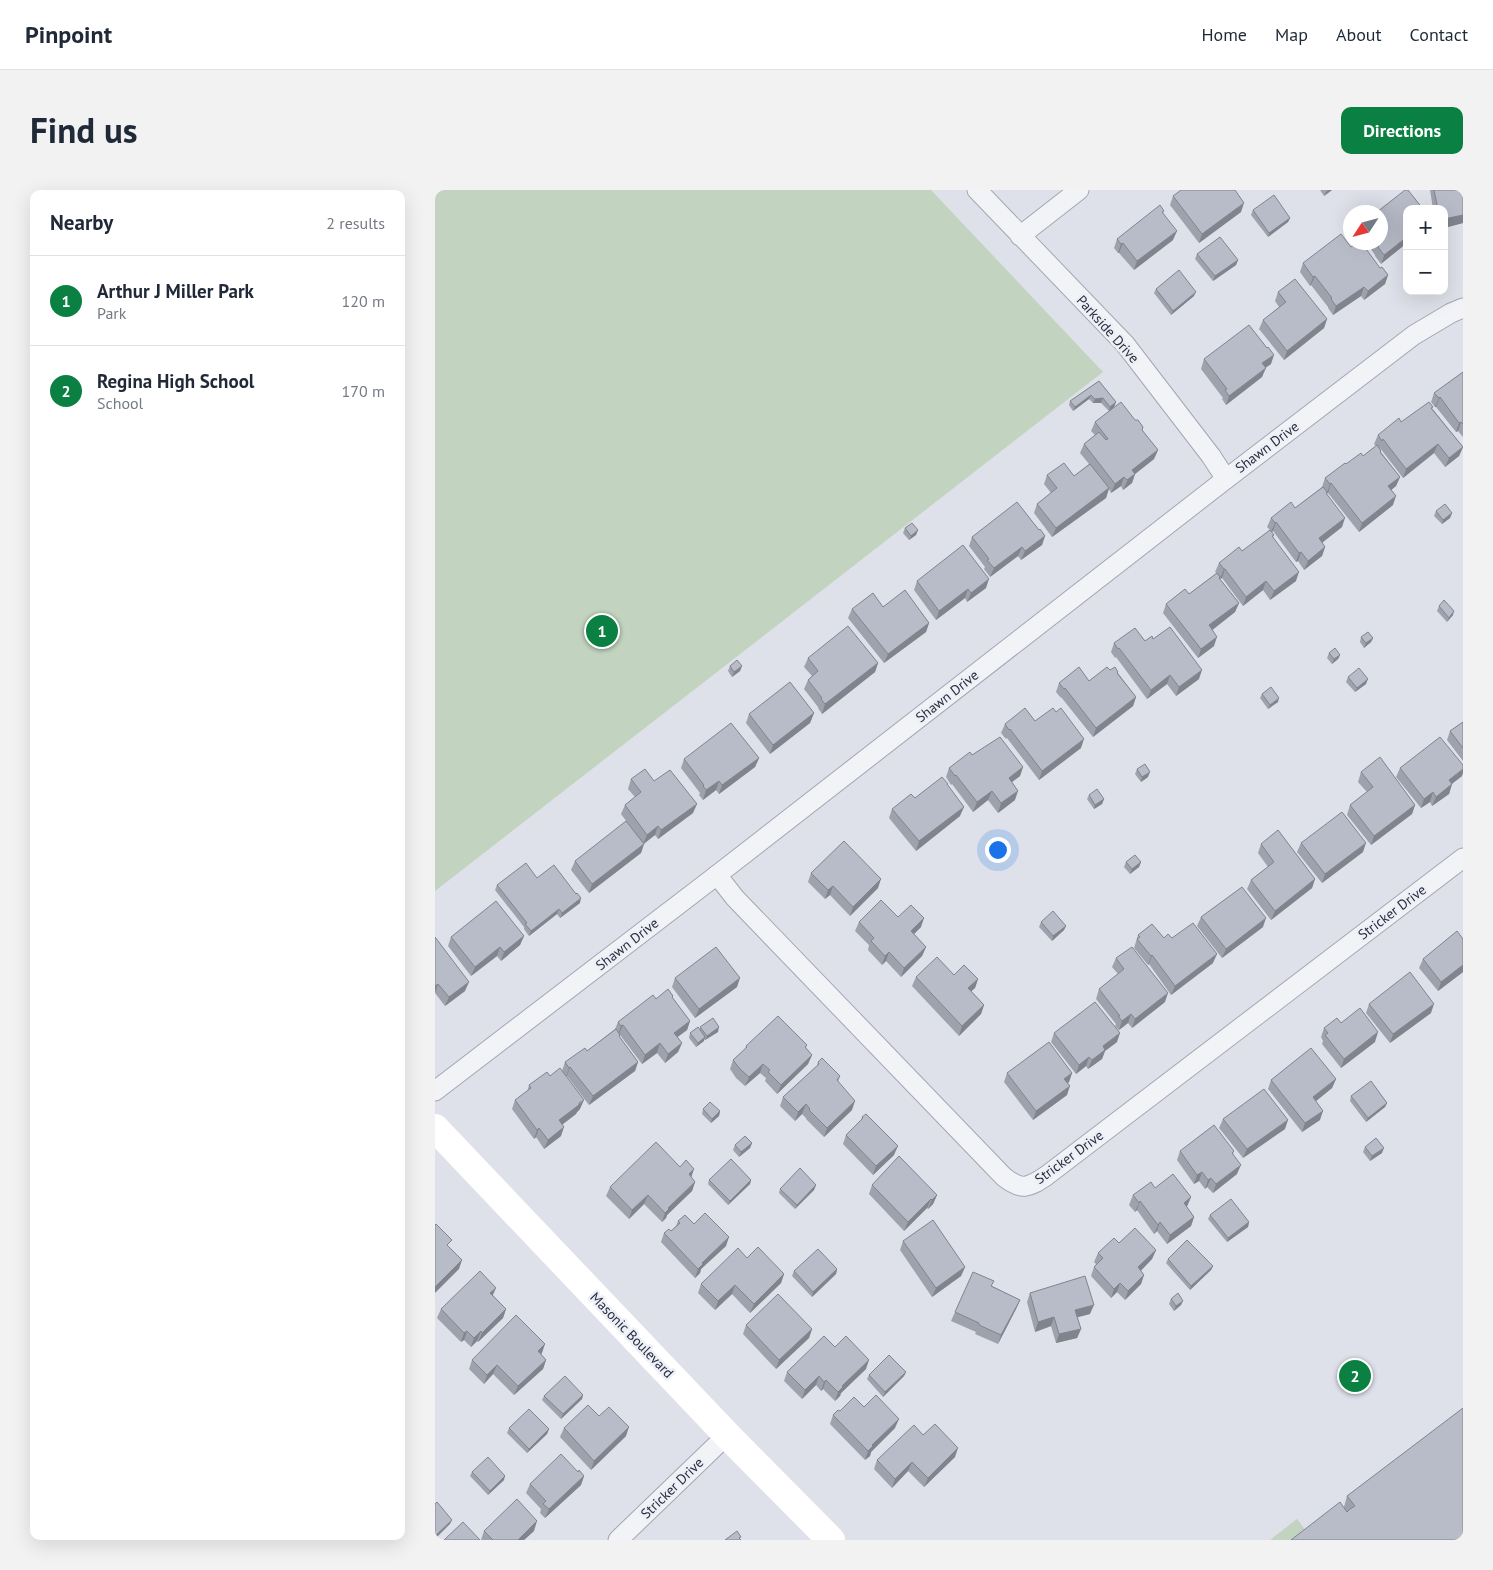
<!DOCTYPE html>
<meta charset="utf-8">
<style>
body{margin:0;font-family:"PT Sans",sans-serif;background:#f2f2f3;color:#1f2937}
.controls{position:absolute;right:15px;top:15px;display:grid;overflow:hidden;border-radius:10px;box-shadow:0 5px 20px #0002}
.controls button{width:45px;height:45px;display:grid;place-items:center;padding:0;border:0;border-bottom:1px solid #e0e1e3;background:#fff;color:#1f2937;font:25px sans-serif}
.compass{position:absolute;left:908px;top:15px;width:45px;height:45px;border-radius:50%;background:#fff;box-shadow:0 5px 20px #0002;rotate:234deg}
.you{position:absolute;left:562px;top:659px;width:18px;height:18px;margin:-12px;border:4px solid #fff;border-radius:50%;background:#1a73e8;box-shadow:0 0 0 8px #1a73e833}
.badge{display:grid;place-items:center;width:32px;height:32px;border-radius:50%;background:#0b8043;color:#fff;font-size:16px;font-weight:700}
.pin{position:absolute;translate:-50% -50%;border:2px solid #fff;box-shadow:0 1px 5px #0006}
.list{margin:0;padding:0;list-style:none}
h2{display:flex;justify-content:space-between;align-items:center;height:65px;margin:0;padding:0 20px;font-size:21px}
h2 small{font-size:16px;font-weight:400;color:#747a83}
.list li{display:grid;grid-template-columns:32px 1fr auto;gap:15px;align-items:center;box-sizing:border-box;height:90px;padding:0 20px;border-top:1px solid #e0e1e3}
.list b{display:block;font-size:19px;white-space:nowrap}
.list p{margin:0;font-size:16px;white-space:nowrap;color:#747a83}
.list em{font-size:16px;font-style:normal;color:#747a83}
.map{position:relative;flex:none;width:1028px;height:1350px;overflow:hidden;border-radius:10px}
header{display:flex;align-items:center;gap:30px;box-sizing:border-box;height:70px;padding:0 25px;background:#fff;border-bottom:1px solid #e0e1e3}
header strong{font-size:24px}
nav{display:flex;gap:28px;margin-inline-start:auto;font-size:18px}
.intro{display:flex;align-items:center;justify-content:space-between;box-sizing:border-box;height:120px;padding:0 30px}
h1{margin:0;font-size:35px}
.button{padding:12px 22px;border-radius:10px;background:#0b8043;color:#fff;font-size:18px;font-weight:700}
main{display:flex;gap:30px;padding:0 30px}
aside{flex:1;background:#fff;border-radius:10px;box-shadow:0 5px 20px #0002}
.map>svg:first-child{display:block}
.green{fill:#c2d3bf}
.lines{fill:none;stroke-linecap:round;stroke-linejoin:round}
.street-casing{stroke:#a3a7b3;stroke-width:21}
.street{stroke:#f1f3f7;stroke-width:19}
.secondary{stroke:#fff;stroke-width:28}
.wall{fill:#9ea2ad}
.shaded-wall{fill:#81848d}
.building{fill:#b8bcc9;stroke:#81848d}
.labels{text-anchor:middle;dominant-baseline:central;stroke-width:5;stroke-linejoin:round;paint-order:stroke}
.street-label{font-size:14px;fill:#262d41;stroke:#eef0f6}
</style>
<header>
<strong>Pinpoint</strong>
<nav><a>Home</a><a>Map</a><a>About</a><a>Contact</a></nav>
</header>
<div class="intro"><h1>Find us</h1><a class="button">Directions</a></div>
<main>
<aside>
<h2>Nearby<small>2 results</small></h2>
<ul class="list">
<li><span class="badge">1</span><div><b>Arthur J Miller Park</b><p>Park</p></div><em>120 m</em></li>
<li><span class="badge">2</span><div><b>Regina High School</b><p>School</p></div><em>170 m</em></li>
</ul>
</aside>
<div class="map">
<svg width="1028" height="1350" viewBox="0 0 1028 1350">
<rect width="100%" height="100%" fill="#dee1e9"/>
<g class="green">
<polygon points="0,0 496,0 668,182 0,701"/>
<polygon points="862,1329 874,1345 868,1350 835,1350"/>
</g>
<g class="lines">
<g class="street-casing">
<g id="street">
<polyline points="542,0 690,154 776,266 791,289"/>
<polyline points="585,46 644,0"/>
<path d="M282 685 300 708 569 987C587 1001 593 998 611 986L1028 668"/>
<polyline points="0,901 282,685 791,289 979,145 1016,123 1028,118"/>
<polyline points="183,1350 292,1245"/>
</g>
</g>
<use href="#street" class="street"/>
<polyline class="secondary" points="0,938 292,1245 396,1350"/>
</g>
<g class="wall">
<polygon points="885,0 897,0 889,6"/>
<polygon points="973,0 946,74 940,66 940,65 931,52 946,52"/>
<polygon points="995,0 1028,0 1028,33 1009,38 1009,19 998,19"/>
<polygon points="738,6 806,22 764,53 735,15"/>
<polygon points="818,20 855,28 853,32 833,47 816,25"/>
<polygon points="729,21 728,23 738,50 699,80 684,63 683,63 679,58 682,49"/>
<polygon points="916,57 945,78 953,85 950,94 929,110 926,106 898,125 893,118 893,117 876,95 875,96 865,82 868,73"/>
<polygon points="762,64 803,70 801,75 778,91 760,69"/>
<polygon points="721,99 759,106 736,125 719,103"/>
<polygon points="843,102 892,129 889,138 849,170 824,139 828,130 844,117 840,111"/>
<polygon points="769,169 836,174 830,178 827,187 791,215 787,209 788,208 766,179"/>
<polygon points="1028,182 1028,247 1023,241 1021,242 1001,217 1000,217 996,212 999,203"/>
<polygon points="664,191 681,212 679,217 707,240 723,260 719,269 700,284 697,293 688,300 686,296 676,303 674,299 671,308 617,347 599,323 602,314 616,303 609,294 612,285 639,286 654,274 645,263 649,254 660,245 656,241 660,232 674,221 666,213 658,213 654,209 638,221 634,215 635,211"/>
<polygon points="997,218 1028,257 1024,266 1010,277 999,263 968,288 945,258 946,261 946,262 965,287 961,296 956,300 958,315 924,342 893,303 892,303 907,337 887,353 890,357 887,366 869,380 863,371 861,372 838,341 837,342 839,345 838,347 861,391 835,410 828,400 808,416 787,388 785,389 785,388 785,389 804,413 800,422 777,440 779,456 763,468 728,423 731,414 754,404 782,383 780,382 784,373 807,361 835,340 832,337 836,328 860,318 887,297 890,288 911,274 928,266 941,256 939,254 943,245 966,232"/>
<polygon points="1001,321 1017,323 1015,328 1007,334 999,326"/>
<polygon points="470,338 483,340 481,345 474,350 468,343"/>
<polygon points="604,340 610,346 607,355 586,370 583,366 555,387 549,379 550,377 534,356 537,347"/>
<polygon points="482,391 551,398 532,412 530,408 501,430 479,400"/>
<polygon points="1004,416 1018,425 1012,432 1002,421"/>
<polygon points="448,417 494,433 491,442 449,473 413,428 417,419"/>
<polygon points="926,447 938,448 936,452 929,458 925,452"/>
<polygon points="718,449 764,489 741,506 732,494 712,509 681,467 680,468 676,462 679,453 710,451"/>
<polygon points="894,463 905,465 903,469 897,474 892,468"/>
<polygon points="373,468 443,473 440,482 387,524 383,518 383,517 369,499 373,490 377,486 369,477"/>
<polygon points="295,476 307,476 305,481 297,487 293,481"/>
<polygon points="675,480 683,482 683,483 701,507 698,516 658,547 626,507 626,508 621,502 624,493 654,491"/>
<polygon points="913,487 931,494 920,502 911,492"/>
<polygon points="827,504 843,512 833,519 825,508"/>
<polygon points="379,523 375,533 335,564 311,533 314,524"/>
<polygon points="600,531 646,558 604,590 572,548 571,549 566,543 570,534"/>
<polygon points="1028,532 1028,571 1012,550 1015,541"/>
<polygon points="537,565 588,577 585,586 577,592 580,610 563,623 553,610 538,622 517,594 516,595 511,587 514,578"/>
<polygon points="324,568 320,577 284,604 281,600 268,610 264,605 265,603 246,578 249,569"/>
<polygon points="965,578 1027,586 1017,594 1014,604 997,616 995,612 986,618 961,587"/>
<polygon points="702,579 713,587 706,592 700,584"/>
<polygon points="926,582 980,615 977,624 936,655 912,625 915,615 932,602 923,592"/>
<polygon points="196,589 219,591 258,623 223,649 220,645 209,654 206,663 154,703 136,680 140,671 195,636 186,624 190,615 200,607 193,599"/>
<polygon points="513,594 512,595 525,626 481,661 454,628 457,619"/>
<polygon points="654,605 669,609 667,614 659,619 652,609"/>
<polygon points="866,653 928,662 887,693 862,662"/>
<polygon points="826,654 880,689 877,698 836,730 812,699 816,690 833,677 823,663"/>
<polygon points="691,672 706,672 704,677 695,684 689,677"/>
<polygon points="376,683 443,698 415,726 395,705 390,709 373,692"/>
<polygon points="102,688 145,713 125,728 122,724 94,746 89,739 89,737 60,700 62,695"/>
<polygon points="463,727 486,737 479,744 491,757 487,766 466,787 451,771 447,775 433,760 434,755 420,741 424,732"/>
<polygon points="766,727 828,737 787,768 762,736"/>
<polygon points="606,732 631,736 629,740 617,751 604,737"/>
<polygon points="703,745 737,748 778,773 736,805 714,774 713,775 699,758"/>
<polygon points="89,746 85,755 66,771 62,766 36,786 13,756 16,747"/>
<polygon points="0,747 30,801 10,816 0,803"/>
<polygon points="1028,749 1028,782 1003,801 984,778 988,769"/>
<polygon points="681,768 730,812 697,838 693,833 684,840 680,836 681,834 661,809 664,799 683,784 677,777"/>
<polygon points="519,785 543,789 540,798 536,801 549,815 546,824 524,846 477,796 481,787"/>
<polygon points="240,788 302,797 260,828 237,797"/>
<polygon points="238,806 237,807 255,831 252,840 242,847 247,853 243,862 230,873 222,863 207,874 185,845 184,847 203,872 200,881 154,915 132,886 131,887 145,919 142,922 141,924 127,935 126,946 109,959 101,947 99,949 77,919 80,910 92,902 94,895 127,881 130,872 152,861 180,839 183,832 221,809"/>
<polygon points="934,814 996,823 955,853 931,823"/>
<polygon points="906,833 940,852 906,878 887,854 888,851 886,847 889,838"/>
<polygon points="265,837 283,842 270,850 269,849 269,851 261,857 254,848 255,843 265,839"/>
<polygon points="619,843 682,852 670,861 667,869 653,879 651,876 641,884 616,852"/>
<polygon points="372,855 371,858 377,865 373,874 342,904 330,891 331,888 325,883 310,896 301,888 295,879 298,870 310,859 311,856"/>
<polygon points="383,872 405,886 403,892 417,920 389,947 371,929 371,928 367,924 360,931 345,916 348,907 382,876"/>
<polygon points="572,883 637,883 634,892 633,893 632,905 598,930 569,892"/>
<polygon points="901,889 897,898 881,911 885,930 867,942 833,899 836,890"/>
<polygon points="916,906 952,913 950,917 931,932 915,911"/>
<polygon points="268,919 285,921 284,926 276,933 267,924"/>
<polygon points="427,927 459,965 438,985 408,954 411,945 426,930"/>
<polygon points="788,929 850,939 808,968 784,938"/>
<polygon points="317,953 315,958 304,967 298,960 300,955"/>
<polygon points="930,957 947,963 935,971 928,962"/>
<polygon points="745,961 799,961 798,964 802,984 778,1003 772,997 770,999 764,991 759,994 742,970"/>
<polygon points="245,977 260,992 257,1001 232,1025 231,1028 227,1032 209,1014 194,1029 171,1006 175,997"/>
<polygon points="274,990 316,990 315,994 293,1015 273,994"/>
<polygon points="381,995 379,1000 360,1019 344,1003 345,999"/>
<polygon points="437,995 502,1005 498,1014 493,1019 492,1018 469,1041 434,1004"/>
<polygon points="720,998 756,1007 752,1017 759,1027 756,1036 732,1054 722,1041 719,1044 702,1020 700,1022 694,1015 698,1005"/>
<polygon points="775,1025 814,1032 813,1037 792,1052 773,1029"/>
<polygon points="243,1031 259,1034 291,1056 266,1079 265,1083 260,1088 226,1052 229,1043 236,1041 241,1036"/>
<polygon points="468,1051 530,1077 526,1086 497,1107 465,1060"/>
<polygon points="684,1053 721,1060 717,1069 705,1081 709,1085 706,1094 690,1110 682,1102 676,1108 656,1086 659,1077 661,1074 659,1072 663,1063"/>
<polygon points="312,1068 349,1084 346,1093 315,1123 297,1104 280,1120 263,1103 266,1094"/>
<polygon points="733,1069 778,1076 776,1080 755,1100 731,1073"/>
<polygon points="402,1079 401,1084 377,1107 357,1086 359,1081"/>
<polygon points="557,1096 585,1110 581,1119 563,1154 540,1144 541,1142 516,1131 520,1122"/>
<polygon points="595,1103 655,1124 642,1127 646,1139 642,1148 621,1153 616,1136 600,1142 592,1112"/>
<polygon points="58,1105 71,1119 68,1128 43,1152 42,1151 36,1157 29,1150 26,1152 2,1128 6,1119"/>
<polygon points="736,1109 746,1115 739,1121 734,1114"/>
<polygon points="311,1135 377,1139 374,1148 341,1179 308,1144"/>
<polygon points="400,1157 431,1179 406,1203 405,1206 400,1211 388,1199 386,1201 381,1195 367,1209 349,1191 352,1182"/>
<polygon points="107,1163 106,1164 111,1170 108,1179 79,1205 58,1184 49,1194 34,1179 37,1170"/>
<polygon points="471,1182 469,1186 448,1207 432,1189 434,1185"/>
<polygon points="148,1205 147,1209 126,1229 107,1210 109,1206"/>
<polygon points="429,1217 460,1238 436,1262 435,1266 430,1270 395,1234 398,1225 405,1221"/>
<polygon points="164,1226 191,1246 156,1280 125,1247 129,1238"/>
<polygon points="74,1238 114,1239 112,1244 92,1263 72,1243"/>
<polygon points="488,1245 520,1267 489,1297 473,1281 457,1298 439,1279 442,1270"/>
<polygon points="37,1282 69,1290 53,1305 35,1286"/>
<polygon points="143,1282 149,1286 146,1295 110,1328 105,1323 106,1319 91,1303 95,1294"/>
<polygon points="912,1306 1028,1350 856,1350 909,1317"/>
<polygon points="49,1341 99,1341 89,1350 46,1350"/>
</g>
<g class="shaded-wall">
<polygon points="893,0 897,0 889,6 891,2"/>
<polygon points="809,13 806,22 764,53 767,44"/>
<polygon points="1028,25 1028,33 1009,38 1009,29"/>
<polygon points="855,28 853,32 833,47 834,43"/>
<polygon points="742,41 738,50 699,80 702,71"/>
<polygon points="972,47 972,53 946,74 949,65"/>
<polygon points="688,53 684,63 683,63 686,54"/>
<polygon points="803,70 801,75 778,91 780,86"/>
<polygon points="953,85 950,94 929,110 933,101"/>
<polygon points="880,86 876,95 875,96 878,87"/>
<polygon points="929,97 926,106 898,125 901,116"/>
<polygon points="761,102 759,106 736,125 738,121"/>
<polygon points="892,129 889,138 849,170 852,161"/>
<polygon points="839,165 836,174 824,182 827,173"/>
<polygon points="831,178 827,187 791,215 794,206"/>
<polygon points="656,205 654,209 638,221 640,217"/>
<polygon points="1005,207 1001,217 1000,217 1004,208"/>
<polygon points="668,208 666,213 658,213 660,209"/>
<polygon points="681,212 679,217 674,222 675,217"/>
<polygon points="1026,232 1023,241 1021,242 1024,233"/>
<polygon points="1003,254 999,263 968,288 971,279"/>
<polygon points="1028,257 1024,266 1010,277 1014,268"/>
<polygon points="723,260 719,269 700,284 697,293 688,300 697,280"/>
<polygon points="689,287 686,296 676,303 680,294"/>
<polygon points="965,287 961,296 950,305 953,296"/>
<polygon points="896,293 893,303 892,303 895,294"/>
<polygon points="674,298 671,308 617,347 621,338"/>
<polygon points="961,306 958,315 924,342 927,333"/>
<polygon points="1017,323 1015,328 1007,334 1008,330"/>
<polygon points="910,328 907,337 880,358 884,348"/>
<polygon points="841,332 838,341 836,342 840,333"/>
<polygon points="483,340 481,345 474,350 476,346"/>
<polygon points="610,346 607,355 586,370 590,361"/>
<polygon points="587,357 583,366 555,387 559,378"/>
<polygon points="890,357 887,366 869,380 873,371"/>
<polygon points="866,362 863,371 861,372 864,363"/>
<polygon points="789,379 790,379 787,388 785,389"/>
<polygon points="864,382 861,391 835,410 839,401"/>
<polygon points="554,389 551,398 532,412 536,403"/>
<polygon points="831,391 828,400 808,416 811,407"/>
<polygon points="533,399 530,408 501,430 504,421"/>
<polygon points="804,413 800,422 771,445 774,435"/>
<polygon points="1019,421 1018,425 1012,432 1014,428"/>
<polygon points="494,433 491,442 449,473 453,464"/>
<polygon points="782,447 779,456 763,468 766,459"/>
<polygon points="938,448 936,452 929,458 931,453"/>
<polygon points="905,465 903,469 897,474 899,469"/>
<polygon points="443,473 440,482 387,524 390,514"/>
<polygon points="307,476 305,481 297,487 299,482"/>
<polygon points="767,480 764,489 741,506 744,497"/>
<polygon points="735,485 732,494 712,509 716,500"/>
<polygon points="933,489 931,494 920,502 922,498"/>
<polygon points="701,507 698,516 658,547 661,538"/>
<polygon points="844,508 843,512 833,519 835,515"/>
<polygon points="379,523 375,533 335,564 338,555"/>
<polygon points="649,549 646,558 604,590 607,581"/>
<polygon points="324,568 320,577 284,604 287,595"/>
<polygon points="588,577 585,586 570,597 574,588"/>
<polygon points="1028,579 1028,583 1027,586 1010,599 1014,590"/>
<polygon points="715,582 713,587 706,592 707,587"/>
<polygon points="284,591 281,600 268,610 271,600"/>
<polygon points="1017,594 1014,604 997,616 1001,607"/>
<polygon points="557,601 553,610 538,622 542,612"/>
<polygon points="583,601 580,610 563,623 566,613"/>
<polygon points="998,602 995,612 986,618 989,609"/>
<polygon points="669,609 667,614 659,619 660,615"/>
<polygon points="262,614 258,623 223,649 226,640"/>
<polygon points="980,615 977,624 936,655 939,646"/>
<polygon points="529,617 525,626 481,661 484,651"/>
<polygon points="223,636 220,645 208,654 212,645"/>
<polygon points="931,653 928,662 887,693 890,684"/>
<polygon points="209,654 206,663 154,703 157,694"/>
<polygon points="706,672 704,677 695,684 697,679"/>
<polygon points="446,689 443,698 415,726 418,717"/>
<polygon points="880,689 877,698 836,730 840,721"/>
<polygon points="398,696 395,705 390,709 393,700"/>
<polygon points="146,708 145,713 125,728 127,723"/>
<polygon points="124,719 122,724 94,746 96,741"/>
<polygon points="489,728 486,737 473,750 476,741"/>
<polygon points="831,728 828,737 787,768 791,759"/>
<polygon points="631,736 629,740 617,751 618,746"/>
<polygon points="89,746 85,755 66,771 69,762"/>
<polygon points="65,757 62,766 36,786 40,777"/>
<polygon points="491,757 487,766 466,787 469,778"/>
<polygon points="454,762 451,771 447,775 450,766"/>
<polygon points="782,764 778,773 736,805 740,796"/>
<polygon points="717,765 714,774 713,775 716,766"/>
<polygon points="1028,775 1028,782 1003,801 1006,792"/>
<polygon points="305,788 302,797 260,828 264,819"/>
<polygon points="543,789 540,798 530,807 533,798"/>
<polygon points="34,792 30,801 10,816 14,807"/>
<polygon points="3,794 0,803 0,796"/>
<polygon points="733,803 730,812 697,838 700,829"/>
<polygon points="999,814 996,823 955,853 958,844"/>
<polygon points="549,815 546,824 524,846 527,836"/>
<polygon points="696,824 693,833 684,840 687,831"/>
<polygon points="255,831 252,840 236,852 239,843"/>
<polygon points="188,835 184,844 183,845 186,836"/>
<polygon points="284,837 283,842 270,850 272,846"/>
<polygon points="943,842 940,852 906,878 909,869"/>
<polygon points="685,843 682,852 670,861 667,869 653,879 657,870 668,856"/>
<polygon points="270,847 269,851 261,857 263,853"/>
<polygon points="225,853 222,863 207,874 210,865"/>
<polygon points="247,853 243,862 230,873 233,864"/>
<polygon points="377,865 373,874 342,904 346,895"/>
<polygon points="654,867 651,876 641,884 644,875"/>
<polygon points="203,872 200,881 154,915 158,906"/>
<polygon points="328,874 325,883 310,896 314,887"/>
<polygon points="135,877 132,886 131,887 134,878"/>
<polygon points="637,883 634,892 626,898 629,889"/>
<polygon points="901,889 897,898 875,916 878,907"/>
<polygon points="635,896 632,905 598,930 601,921"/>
<polygon points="149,910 145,919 142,922 141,924 121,939 124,930"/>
<polygon points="420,911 417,920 389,947 392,938"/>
<polygon points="952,913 950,917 931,932 933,928"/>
<polygon points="371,914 367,924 360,931 363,922"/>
<polygon points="285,921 284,926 276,933 277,929"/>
<polygon points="888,921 885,930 867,942 870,933"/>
<polygon points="853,930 850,939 808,968 812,959"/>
<polygon points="129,937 126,946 109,959 113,950"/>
<polygon points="104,938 101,947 99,949 102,940"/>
<polygon points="317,953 315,958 304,967 306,962"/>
<polygon points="463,956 459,965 438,985 441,976"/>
<polygon points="949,958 947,963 935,971 937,966"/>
<polygon points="806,975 802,984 778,1003 781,994"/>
<polygon points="259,979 256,988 254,984"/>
<polygon points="767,982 764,991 759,994 762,985"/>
<polygon points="776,988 772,997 770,999 773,990"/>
<polygon points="316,990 315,994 293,1015 295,1011"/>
<polygon points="260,992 257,1001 232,1025 231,1028 227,1032 230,1023 233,1018"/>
<polygon points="381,995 379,1000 360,1019 362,1015"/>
<polygon points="213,1005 209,1014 194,1029 197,1020"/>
<polygon points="502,1005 498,1014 493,1019 497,1010"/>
<polygon points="756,1007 752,1016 745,1022 749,1013"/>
<polygon points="496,1009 492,1018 469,1041 473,1032"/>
<polygon points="705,1011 702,1020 700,1022 704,1013"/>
<polygon points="759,1027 756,1036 732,1054 735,1045"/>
<polygon points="725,1032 722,1041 719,1044 723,1035"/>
<polygon points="814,1032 813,1037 792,1052 793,1048"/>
<polygon points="294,1047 291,1056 266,1079 265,1083 260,1088 263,1079 267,1073"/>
<polygon points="721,1060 717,1069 700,1087 703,1077"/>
<polygon points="27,1070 24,1079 0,1103 0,1097"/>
<polygon points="778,1076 776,1080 755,1100 756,1096"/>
<polygon points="530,1077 526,1086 497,1107 501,1098"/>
<polygon points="402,1079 401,1084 377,1107 378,1102"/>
<polygon points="349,1084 346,1093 315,1123 319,1114"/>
<polygon points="709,1085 706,1094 690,1110 693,1101"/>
<polygon points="685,1093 682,1102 676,1108 679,1099"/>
<polygon points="300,1095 297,1104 280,1120 283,1111"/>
<polygon points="61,1098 57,1107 55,1103"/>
<polygon points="585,1110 581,1119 563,1154 566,1145"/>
<polygon points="748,1111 746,1115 739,1121 741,1116"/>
<polygon points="659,1115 655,1124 636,1129 640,1120"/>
<polygon points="71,1119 68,1128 43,1152 47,1143"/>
<polygon points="619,1127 616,1136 600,1142 603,1132"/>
<polygon points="377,1139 374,1148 341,1179 344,1170"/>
<polygon points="646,1139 642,1148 621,1153 624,1144"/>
<polygon points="32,1141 29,1150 26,1152 29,1143"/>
<polygon points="46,1141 42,1151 36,1157 39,1148"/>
<polygon points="110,1154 107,1163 99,1171 103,1161"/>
<polygon points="111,1170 108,1179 79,1205 83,1196"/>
<polygon points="434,1170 431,1179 406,1203 405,1206 400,1211 403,1202 407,1196"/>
<polygon points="62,1175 58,1184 49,1194 52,1185"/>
<polygon points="471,1182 469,1186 448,1207 450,1202"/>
<polygon points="384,1186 381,1195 367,1209 370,1200"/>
<polygon points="391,1190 388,1199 386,1201 389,1192"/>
<polygon points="148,1205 147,1209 126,1229 128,1224"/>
<polygon points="464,1229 460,1238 436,1262 435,1266 430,1270 433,1261 437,1255"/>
<polygon points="194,1237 191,1246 156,1280 159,1271"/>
<polygon points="114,1239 112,1244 92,1263 94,1259"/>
<polygon points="523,1258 520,1267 489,1297 493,1288"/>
<polygon points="477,1272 473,1281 457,1298 460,1289"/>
<polygon points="70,1286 69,1290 53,1305 55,1301"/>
<polygon points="149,1286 146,1295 110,1328 114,1319"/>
<polygon points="17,1330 15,1334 0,1349 0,1346"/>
<polygon points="102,1331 99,1341 89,1350 83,1350"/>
</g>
<g class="building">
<polygon points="746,0 800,0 809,13 767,44 738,6"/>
<polygon points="970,0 973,0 988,19 972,19 972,47 949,65 943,57 944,56 941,52 946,52 946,22 942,22"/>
<polygon points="999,0 1028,0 1028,25 1009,29 1009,19 1003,19"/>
<polygon points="839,5 855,28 834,43 818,20"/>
<polygon points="725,15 729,21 727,22 742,41 702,71 688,53 686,54 682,49"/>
<polygon points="906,44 916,57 922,52 926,52 945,78 947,77 953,85 933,101 929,97 901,116 896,109 897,108 880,86 878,87 868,73"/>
<polygon points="785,47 803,70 780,86 762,64"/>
<polygon points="744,80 761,102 738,121 721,99"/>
<polygon points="860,89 892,129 852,161 828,130 851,112 843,102"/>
<polygon points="814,135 832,158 833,157 839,165 827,173 831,178 794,206 790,200 792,199 769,169"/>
<polygon points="1028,182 1028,234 1026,232 1024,233 1005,207 1004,208 999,203"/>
<polygon points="664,191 681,212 675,217 668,208 660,209 656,205 640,217 635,211"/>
<polygon points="686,212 700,230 703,230 708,237 707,240 723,260 697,280 700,284 692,290 689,287 680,294 649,254 664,242 671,250 673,249 660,232"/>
<polygon points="994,212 998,217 996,218 1028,257 1014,268 1003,254 971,279 948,249 947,251 943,245 964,228 966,232"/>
<polygon points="942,255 946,261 945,262 965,287 953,296 961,306 927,333 896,293 895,294 890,288 910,273 911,274 926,263 928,266"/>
<polygon points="629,273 639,286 655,274 674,298 621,338 602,314 622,298 612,285"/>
<polygon points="888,297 892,302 891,303 910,328 884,348 890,357 873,371 866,362 864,363 841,332 840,333 836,328 856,312 860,318"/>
<polygon points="582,312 604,340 605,339 610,346 590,361 587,357 559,378 552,370 554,369 537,347"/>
<polygon points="1010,314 1017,323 1008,330 1001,321"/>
<polygon points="477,333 483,340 476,346 470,338"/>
<polygon points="835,340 839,345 837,346 864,382 839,401 831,391 811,407 790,379 789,379 784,373 804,357 807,361"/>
<polygon points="528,355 554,389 536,403 533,399 504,421 482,391"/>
<polygon points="782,383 785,387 784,388 804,413 774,435 782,447 766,459 731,414 750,399 754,404"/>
<polygon points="470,400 494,433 453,464 417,419 438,403 448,417"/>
<polygon points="1009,410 1019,421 1014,428 1004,416"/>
<polygon points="413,436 443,473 390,514 386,509 387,508 373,490 383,481 373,468"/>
<polygon points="735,437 767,480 744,497 735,485 716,500 684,458 683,459 679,453 700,438 710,451 717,446 718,449"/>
<polygon points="933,442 938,448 931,453 926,447"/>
<polygon points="900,458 905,465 899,469 894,463"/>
<polygon points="302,470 307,476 299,482 295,476"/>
<polygon points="644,477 654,491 672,477 675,480 680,477 683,482 682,483 701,507 661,538 630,498 629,499 624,493"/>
<polygon points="924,478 933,489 922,498 913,487"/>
<polygon points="355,492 379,523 338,555 314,524"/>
<polygon points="836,497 844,508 835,515 827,504"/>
<polygon points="590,518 600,531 618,518 621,522 626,518 649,549 607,581 575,539 574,540 570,534"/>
<polygon points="1028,532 1028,558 1015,541"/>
<polygon points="296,533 324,568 287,595 284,591 271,600 268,596 269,595 249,569"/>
<polygon points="565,547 588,577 574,588 583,601 566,613 557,601 542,612 521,585 520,586 514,578 535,562 537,565"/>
<polygon points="1005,547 1028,575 1028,579 1014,590 1017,594 1001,607 998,602 989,609 965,578"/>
<polygon points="945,567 980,615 939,646 915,615 938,597 926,582"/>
<polygon points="710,574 715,582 707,587 702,579"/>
<polygon points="210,579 219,591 235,580 262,614 226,640 223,636 212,645 190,615 206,602 196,589"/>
<polygon points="507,587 513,594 512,594 529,617 484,651 457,619 476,604 480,608"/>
<polygon points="662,599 669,609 660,615 654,605"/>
<polygon points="907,622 931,653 890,684 866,653"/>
<polygon points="191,631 209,654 157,694 140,671"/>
<polygon points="843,640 880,689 840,721 816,690 839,672 826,654"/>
<polygon points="409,651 446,689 418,717 398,696 393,700 376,683"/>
<polygon points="700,665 706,672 697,679 691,672"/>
<polygon points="91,673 102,688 119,675 141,704 142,703 146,708 127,723 124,719 96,741 90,734 92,733 62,695"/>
<polygon points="807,697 831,728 791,759 766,727"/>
<polygon points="446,710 463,727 476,715 489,728 476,741 491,757 469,778 454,762 450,766 436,751 439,748 424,732"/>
<polygon points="61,711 89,746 69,762 65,757 40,777 16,747"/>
<polygon points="618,721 631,736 618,746 606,732"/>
<polygon points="758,733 782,764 740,796 717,765 716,766 702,749 705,747 703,745 717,734 729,748 733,744 737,748"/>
<polygon points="1022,741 1028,749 1028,775 1006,792 988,769"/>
<polygon points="0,747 34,792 14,807 3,794 0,796"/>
<polygon points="281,757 305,788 264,819 240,788"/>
<polygon points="697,757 733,803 700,829 696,824 687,831 683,826 685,826 664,799 689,779 681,768"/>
<polygon points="502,767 519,785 529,775 543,789 533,798 549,815 527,836 481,787"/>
<polygon points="975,782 999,814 958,844 934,814"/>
<polygon points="233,799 238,806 237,807 255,831 239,843 247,853 233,864 225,853 210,865 188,835 186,836 183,832 218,805 221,809"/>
<polygon points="660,812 685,843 668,856 670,860 657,870 654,867 644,875 619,843"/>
<polygon points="925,818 943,842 909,869 890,845 893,843 889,838 902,828 906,833"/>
<polygon points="343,826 372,855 370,857 377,865 346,895 333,882 335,880 328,874 314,887 305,879 298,870 312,857 311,856"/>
<polygon points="278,828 284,837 272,846 265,837"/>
<polygon points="263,837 270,847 263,853 255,843"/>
<polygon points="181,839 185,845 184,846 203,872 158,906 135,877 134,878 130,872 150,858 152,861"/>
<polygon points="614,852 637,883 629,889 635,896 601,921 572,883"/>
<polygon points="876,858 901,889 878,907 888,921 870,933 836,890"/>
<polygon points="387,868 405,886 402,890 420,911 392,938 374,920 375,919 371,914 363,922 348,907 384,874 383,872"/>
<polygon points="125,878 149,910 144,913 144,915 124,930 129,937 113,950 104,938 102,940 80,910 96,898 94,895 112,882 115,886"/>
<polygon points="936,891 952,913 933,928 916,906"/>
<polygon points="829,899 853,930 812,959 788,929"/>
<polygon points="275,912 285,921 277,929 268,919"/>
<polygon points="431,924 463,956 441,976 411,945 428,928 427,927"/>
<polygon points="779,935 799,961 797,963 806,975 781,994 776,988 773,990 767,982 762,985 745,961"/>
<polygon points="310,946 317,953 306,962 300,955"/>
<polygon points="941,948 949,958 937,966 930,957"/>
<polygon points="221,952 245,977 251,970 259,979 254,984 260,992 233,1018 234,1019 230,1023 213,1005 197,1020 175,997"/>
<polygon points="464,966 502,1005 497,1010 496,1009 473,1032 437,995"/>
<polygon points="296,969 316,990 295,1011 274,990"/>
<polygon points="365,978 381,995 362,1015 345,999"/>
<polygon points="738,984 756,1007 749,1013 759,1027 735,1045 725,1032 723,1035 705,1011 704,1013 698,1005 716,992 720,998"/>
<polygon points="796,1009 814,1032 793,1048 775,1025"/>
<polygon points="270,1023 294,1047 267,1073 268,1074 263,1079 229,1043 234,1039 236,1041 245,1033 243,1031 250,1025 259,1034"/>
<polygon points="498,1030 530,1077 501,1098 468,1051"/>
<polygon points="1,1034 17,1050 12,1055 27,1070 0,1097 0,1035"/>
<polygon points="700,1038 721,1060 703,1077 709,1085 693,1101 685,1093 679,1099 659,1077 668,1068 663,1063 679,1048 684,1053"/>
<polygon points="752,1050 778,1076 756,1096 733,1069"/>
<polygon points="323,1057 349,1084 319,1114 300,1095 283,1111 266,1094 303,1058 312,1068"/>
<polygon points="383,1059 402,1079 378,1102 359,1081"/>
<polygon points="45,1081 61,1098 55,1103 71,1119 47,1143 46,1141 39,1148 32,1141 29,1143 6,1119"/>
<polygon points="538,1082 559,1091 556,1096 585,1110 566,1145 544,1135 544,1133 520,1122"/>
<polygon points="650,1086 659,1115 640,1120 646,1139 624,1144 619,1127 603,1132 595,1103"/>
<polygon points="743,1103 748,1111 741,1116 736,1109"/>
<polygon points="343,1104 377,1139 344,1170 311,1135"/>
<polygon points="81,1125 110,1154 103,1161 111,1170 83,1196 62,1175 52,1185 37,1170"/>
<polygon points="389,1146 400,1157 411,1146 434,1170 407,1196 408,1197 403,1202 391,1190 389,1192 384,1186 370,1200 352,1182"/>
<polygon points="454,1165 471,1182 450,1202 434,1185"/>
<polygon points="130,1186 148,1205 128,1224 109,1206"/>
<polygon points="441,1205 464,1229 437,1255 438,1256 433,1261 398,1225 403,1220 405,1221 419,1207 429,1217"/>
<polygon points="153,1215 164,1226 174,1217 194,1237 159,1271 129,1238"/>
<polygon points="1028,1218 1028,1350 856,1350 905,1312 912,1322 915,1319 920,1316 912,1306"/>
<polygon points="94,1219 114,1239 94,1259 74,1238"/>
<polygon points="500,1234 523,1258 493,1288 477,1272 460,1289 442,1270 479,1235 488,1245"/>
<polygon points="126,1264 143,1282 144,1280 149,1286 114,1319 108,1314 111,1311 95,1294"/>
<polygon points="53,1267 70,1286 55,1301 37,1282"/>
<polygon points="82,1309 102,1331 83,1350 58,1350 49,1341"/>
<polygon points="2,1312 17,1330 0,1346 0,1314"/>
<polygon points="28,1332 45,1350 9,1350"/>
<polygon points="302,1341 306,1347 304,1348 306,1350 290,1350"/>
</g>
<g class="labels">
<g class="street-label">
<text transform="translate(673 139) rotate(48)">Parkside Drive</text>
<text transform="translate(832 257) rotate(-37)">Shawn Drive</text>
<text transform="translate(512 506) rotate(-38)">Shawn Drive</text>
<text transform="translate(957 722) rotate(-37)">Stricker Drive</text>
<text transform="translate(192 754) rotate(-38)">Shawn Drive</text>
<text transform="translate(634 967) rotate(-36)">Stricker Drive</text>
<text transform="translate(197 1145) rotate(46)">Masonic Boulevard</text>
<text transform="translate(237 1298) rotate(-44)">Stricker Drive</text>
</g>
</g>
</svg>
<div class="controls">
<button>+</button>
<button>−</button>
</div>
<svg class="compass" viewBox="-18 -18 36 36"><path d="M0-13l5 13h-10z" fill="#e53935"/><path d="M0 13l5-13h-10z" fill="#747a83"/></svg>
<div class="you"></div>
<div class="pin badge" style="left:167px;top:441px">1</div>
<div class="pin badge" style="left:920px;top:1186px">2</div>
</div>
</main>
